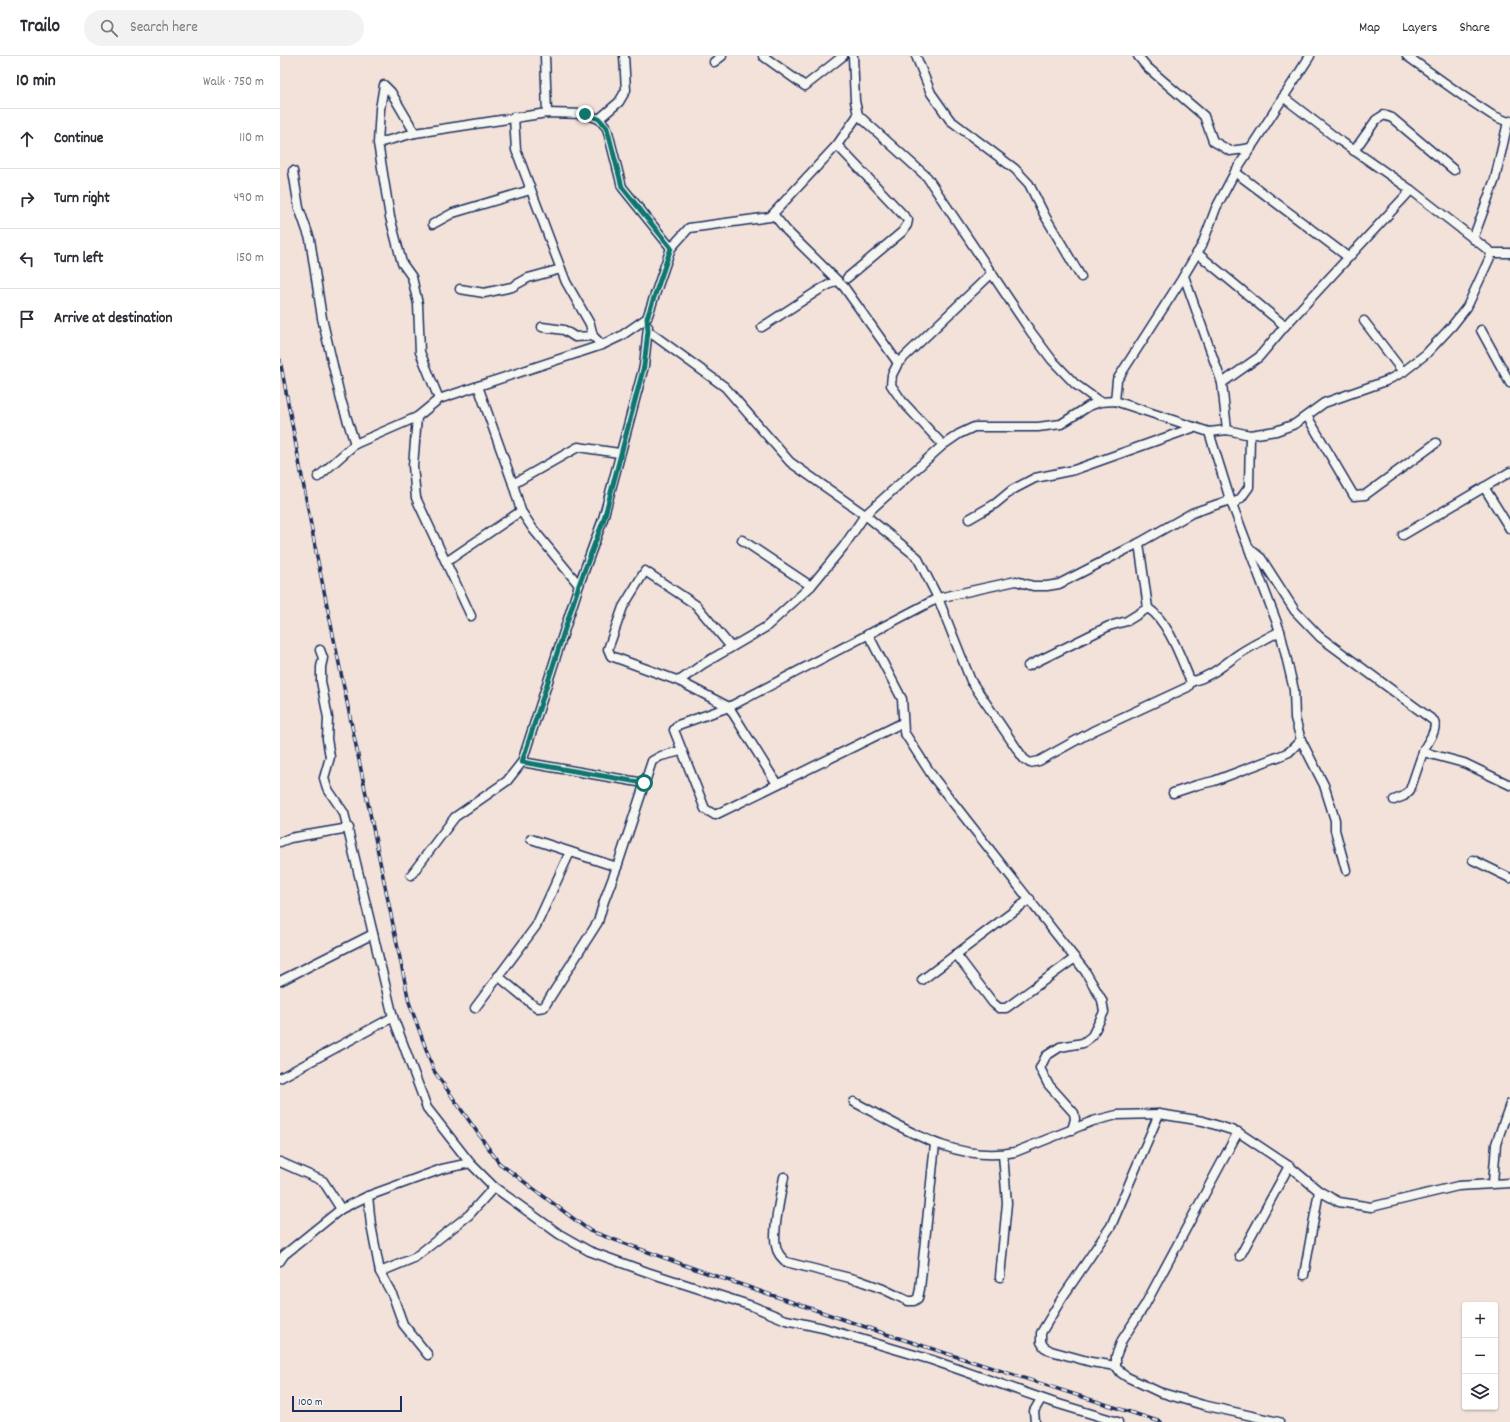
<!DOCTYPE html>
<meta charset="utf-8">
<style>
body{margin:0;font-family:Dekko,sans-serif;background:#f2f2f3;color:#2b2b33}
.controls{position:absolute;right:12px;bottom:12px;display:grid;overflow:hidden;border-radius:4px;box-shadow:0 1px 3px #0004}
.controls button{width:36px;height:36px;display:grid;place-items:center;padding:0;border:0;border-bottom:1px solid #e1e1e2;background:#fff;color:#2b2b33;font:20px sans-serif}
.scale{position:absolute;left:12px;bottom:10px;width:110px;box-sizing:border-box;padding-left:4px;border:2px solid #1b2f5e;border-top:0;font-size:11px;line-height:14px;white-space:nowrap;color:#1b2f5e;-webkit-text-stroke:3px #f6f6f2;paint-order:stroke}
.stop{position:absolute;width:12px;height:12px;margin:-9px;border:3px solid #0f766e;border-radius:50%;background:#fff}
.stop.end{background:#0f766e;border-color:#fff;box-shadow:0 1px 4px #0008}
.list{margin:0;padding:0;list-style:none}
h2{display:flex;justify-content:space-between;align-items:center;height:52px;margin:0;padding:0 16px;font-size:17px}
h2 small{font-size:13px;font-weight:400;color:#7c7c81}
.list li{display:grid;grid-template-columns:26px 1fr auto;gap:12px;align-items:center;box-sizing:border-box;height:60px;padding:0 16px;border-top:1px solid #e1e1e2}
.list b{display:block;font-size:15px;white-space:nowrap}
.list em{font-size:13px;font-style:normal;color:#7c7c81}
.icon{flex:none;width:22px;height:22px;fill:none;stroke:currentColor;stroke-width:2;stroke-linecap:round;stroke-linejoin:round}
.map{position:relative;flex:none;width:1230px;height:1366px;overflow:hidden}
header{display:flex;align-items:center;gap:24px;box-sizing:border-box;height:56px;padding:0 20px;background:#fff;border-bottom:1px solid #e1e1e2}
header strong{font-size:19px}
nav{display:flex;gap:22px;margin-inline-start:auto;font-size:14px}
.search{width:280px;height:36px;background:#f2f2f3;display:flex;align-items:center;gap:10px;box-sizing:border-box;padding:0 14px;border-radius:22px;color:#7c7c81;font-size:15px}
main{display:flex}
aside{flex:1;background:#fff}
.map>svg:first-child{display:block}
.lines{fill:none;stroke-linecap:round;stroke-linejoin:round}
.minor-casing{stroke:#1b2f5e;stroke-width:11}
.minor{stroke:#f6f6f2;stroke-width:8}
.rail-casing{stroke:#1b2f5e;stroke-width:3.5}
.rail{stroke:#f6f6f2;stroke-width:2;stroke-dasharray:6;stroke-linecap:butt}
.route{stroke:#0f766e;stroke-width:5}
</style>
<header>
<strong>Trailo</strong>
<div class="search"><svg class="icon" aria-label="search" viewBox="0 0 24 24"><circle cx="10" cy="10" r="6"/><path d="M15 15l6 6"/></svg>Search here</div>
<nav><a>Map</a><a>Layers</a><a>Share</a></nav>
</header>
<main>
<aside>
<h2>10 min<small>Walk · 750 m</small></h2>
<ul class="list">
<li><svg class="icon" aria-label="ahead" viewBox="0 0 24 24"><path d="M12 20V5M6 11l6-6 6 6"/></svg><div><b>Continue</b></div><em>110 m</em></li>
<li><svg class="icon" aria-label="right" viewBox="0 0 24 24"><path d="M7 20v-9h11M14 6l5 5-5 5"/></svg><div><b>Turn right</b></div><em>490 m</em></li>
<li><svg class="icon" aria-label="left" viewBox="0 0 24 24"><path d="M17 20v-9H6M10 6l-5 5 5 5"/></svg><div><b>Turn left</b></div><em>150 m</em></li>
<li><svg class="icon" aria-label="arrive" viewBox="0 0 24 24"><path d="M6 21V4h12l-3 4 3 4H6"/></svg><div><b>Arrive at destination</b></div></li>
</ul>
</aside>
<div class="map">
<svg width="1230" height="1366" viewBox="0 0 1230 1366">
<rect width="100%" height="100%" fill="#f3e2da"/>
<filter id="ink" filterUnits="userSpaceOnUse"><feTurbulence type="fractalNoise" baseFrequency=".025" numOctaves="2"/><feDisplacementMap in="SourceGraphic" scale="8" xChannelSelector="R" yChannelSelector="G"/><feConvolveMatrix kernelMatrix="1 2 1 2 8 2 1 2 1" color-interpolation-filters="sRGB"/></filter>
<g filter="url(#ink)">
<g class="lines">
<g class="minor-casing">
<g id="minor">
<polyline points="265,0 267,57"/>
<polyline points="483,0 525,30 563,0"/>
<polyline points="636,0 651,37 670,64 735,113 749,128 765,160 801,221"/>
<polyline points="858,0 867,11 924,60 933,85 950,95 971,92"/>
<polyline points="1127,0 1183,40 1212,59 1228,66 1230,65"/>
<polyline points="434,6 442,0"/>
<polyline points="1003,41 1059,84 1131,134 1212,197 1230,197"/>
<polyline points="578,59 647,121 751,276 772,304 795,328 820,346"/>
<polyline points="234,61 236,94 274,195 286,226 310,268 313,280 322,289"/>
<polyline points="319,63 339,46 346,34 344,0"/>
<polyline points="135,77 267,57 305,58 319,63 327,72 342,131 391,192"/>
<polyline points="98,87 135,77 111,36 104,29 100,53 98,87 110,161 122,207 132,221 138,248 140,296 159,343 322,289 341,280 367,262 391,192 409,172 490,161 557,89 578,59 575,45 573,0"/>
<polyline points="557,89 628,164 627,169 622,176 567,222"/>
<polyline points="1074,95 1096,64 1104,59 1112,62 1174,114"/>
<polyline points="13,115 19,152 30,183 42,262 61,344 75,388"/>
<polyline points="955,116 1068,201"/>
<polyline points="493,158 507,175 564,231 618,307"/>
<polyline points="153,168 173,157 247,135 250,130"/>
<polyline points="1193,183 1215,123 1228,66"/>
<polyline points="917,197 1005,270"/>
<polyline points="712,217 618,307 612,319 611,329 622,345 663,389 679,378 694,371 758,371 781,368 809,350 820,346 835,345 929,376 947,374 970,379 996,375 1015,368 1044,347 1106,325 1123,316 1146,298 1172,270 1187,251 1212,197"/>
<polyline points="904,220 942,327 947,374"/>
<polyline points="180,233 204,237 232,231 248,222 281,213"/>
<polyline points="1084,265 1123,316"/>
<polyline points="262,271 284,274 295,281 313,280"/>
<polyline points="482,271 539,234 556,225"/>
<polyline points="1201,274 1230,327"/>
<path d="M368 275 445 331 510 406 585 459 637 501 658 542 691 625 739 696 744 703 750 707 759 705 813 675 908 631 911 626C930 621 941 611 956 600 970 590 986 583 1000 575"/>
<polyline points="942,327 979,301 1005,270 1131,134"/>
<polyline points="198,330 233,428 241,455 253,473 299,529"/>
<polyline points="159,343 137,361 133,410 136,442 191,560"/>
<polyline points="835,345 837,324 900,226 922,189 936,152 955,116 1030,0"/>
<polyline points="1027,360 1074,440 1085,439 1156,387"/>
<polyline points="38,421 75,388 137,361"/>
<polyline points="233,428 298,391 339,397"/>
<polyline points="1204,431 1230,473"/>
<polyline points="949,440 1000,575 1014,634 1015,662 1021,684 1044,729 1055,764 1055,774 1066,814"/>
<polyline points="952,449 961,442 969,431 970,379"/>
<polyline points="689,463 715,448 732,434 755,422 794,414 915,371"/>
<polyline points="1123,479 1230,416"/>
<polyline points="462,484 531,530"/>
<path d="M859 487 868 552C889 566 901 603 911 626"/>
<path d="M970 493 981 502 1015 555 1040 581 1154 665C1158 675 1146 687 1143 696L1184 707 1230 729"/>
<polyline points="166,506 241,455"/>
<polyline points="588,578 622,643 624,676 653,721 805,915 822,944 824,956 812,980 803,987 780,991 766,1000 760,1012 768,1028 794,1057 795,1063 792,1074"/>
<polyline points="451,591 416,549 365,515 343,551 328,593 331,600 399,625 449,651 497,728"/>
<polyline points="40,594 43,602 41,611 41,625 48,662 47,683 50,701 44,722 47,732 64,757 113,961 147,1052 190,1107 214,1131 279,1178 309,1195 367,1216 472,1250 506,1264 543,1272 652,1304 772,1346 838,1366"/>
<polyline points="748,610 829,570 847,565 868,552"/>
<polyline points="399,625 423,608 486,571 531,530 564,490 585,459 663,389"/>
<polyline points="622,667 435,759 425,753 394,674 398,669 449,651 658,542 736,525 753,530 767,530 779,528 859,487 912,457 947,445 949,440 929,376"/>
<polyline points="242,706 364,727"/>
<polyline points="893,737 917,729 934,725 1000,700 1009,696 1021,684"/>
<polyline points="1114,744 1124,740 1130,734 1143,696"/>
<polyline points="251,783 337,811"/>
<polyline points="0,786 10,782 69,772"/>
<polyline points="1193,804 1230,822"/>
<polyline points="131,819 175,761 227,725 242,706 299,529 323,463 364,310 368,271"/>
<polyline points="676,898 713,947 719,952 726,952 733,947 795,902"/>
<polyline points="218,920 252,948 258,952 264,951 318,866 324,845 337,811 372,705 381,700 401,695"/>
<polyline points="642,924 750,843"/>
<polyline points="0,925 93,878"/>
<polyline points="195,952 256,870 290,796"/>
<polyline points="0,1022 113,961"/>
<path d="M574 1046C624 1072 676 1108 735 1096L813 1065 837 1059 879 1058 923 1065 958 1076 1009 1110 1039 1135 1059 1146 1091 1151 1178 1130 1230 1127"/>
<polyline points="958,1076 865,1249 842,1284 836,1300 836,1310 841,1317 847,1321 879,1336 923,1349 999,1366"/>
<polyline points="0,1106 43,1125 61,1153"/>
<path d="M504 1121C501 1138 492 1175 496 1190 497 1197 501 1201 506 1206L578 1224 603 1233 628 1245H634L638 1242 640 1233 655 1088"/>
<polyline points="1213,1127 1216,1088 1230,1048"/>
<polyline points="88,1140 91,1169 100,1216 113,1240 123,1268 148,1299"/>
<polyline points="960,1200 1009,1110"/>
<polyline points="0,1205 4,1199 61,1153 88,1140 162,1113 190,1107"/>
<polyline points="100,1216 134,1202 189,1159 214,1131"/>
<polyline points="1024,1219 1039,1135"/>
<polyline points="720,1221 727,1147 723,1099"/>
<polyline points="836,1310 811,1306 771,1295 764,1291 761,1286 761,1277 782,1242 831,1170 879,1058"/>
<polyline points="755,1366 754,1355 761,1343"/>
</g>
</g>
<use href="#minor" class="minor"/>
<g class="rail-casing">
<polyline id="rail" points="0,304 37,501 129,946 154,1015 219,1107 310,1175 421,1215 606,1278 881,1366"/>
</g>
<use href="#rail" class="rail"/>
</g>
</g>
<g class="lines" filter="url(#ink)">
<polyline class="route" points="305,58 319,63 327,72 342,131 391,192 367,262 368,275 364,310 324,463 299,529 242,706 364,727"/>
</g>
</svg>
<div class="controls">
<button>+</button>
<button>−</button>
<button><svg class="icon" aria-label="layers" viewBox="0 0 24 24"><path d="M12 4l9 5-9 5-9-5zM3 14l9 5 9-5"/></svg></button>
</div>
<div class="scale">100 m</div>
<div class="stop" style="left:364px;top:727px"></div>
<div class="stop end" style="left:305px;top:58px"></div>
</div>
</main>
